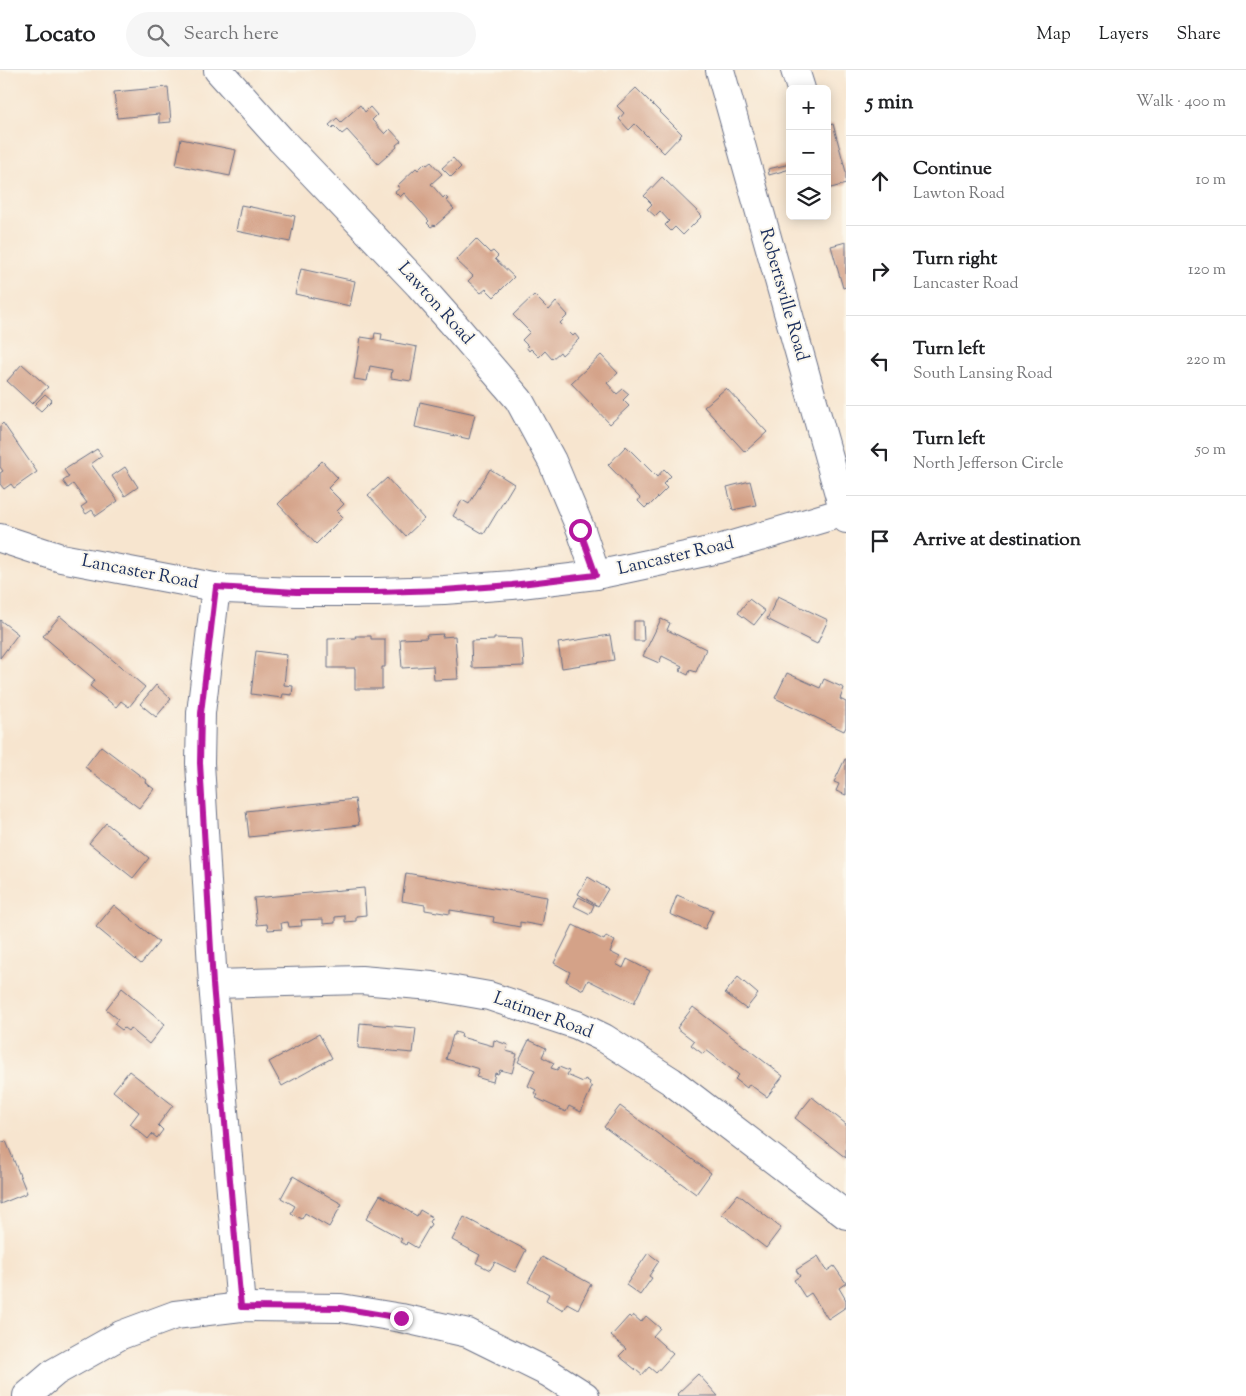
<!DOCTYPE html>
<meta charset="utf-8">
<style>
body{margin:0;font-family:"Sorts Mill Goudy",serif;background:#f6f6f6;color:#202124}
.controls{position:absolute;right:15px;top:15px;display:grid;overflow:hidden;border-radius:8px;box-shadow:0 2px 12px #0003}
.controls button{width:45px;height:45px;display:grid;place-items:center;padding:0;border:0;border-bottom:1px solid #e0e0e0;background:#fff;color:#202124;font:25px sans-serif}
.stop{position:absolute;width:15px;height:15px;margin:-11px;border:4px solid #b5179e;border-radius:50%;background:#fff}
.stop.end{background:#b5179e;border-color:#fff;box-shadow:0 1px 5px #0008}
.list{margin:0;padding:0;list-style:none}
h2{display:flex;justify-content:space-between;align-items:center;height:65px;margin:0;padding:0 20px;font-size:21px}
h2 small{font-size:16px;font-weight:400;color:#757577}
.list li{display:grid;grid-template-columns:32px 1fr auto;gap:15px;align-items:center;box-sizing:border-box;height:90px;padding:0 20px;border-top:1px solid #e0e0e0}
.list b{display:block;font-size:19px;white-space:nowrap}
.list p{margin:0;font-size:16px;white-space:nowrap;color:#757577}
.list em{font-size:16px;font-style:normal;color:#757577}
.icon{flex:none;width:28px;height:28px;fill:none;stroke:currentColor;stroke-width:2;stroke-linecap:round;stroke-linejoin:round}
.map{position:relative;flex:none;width:846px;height:1326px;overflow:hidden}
header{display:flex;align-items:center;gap:30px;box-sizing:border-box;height:70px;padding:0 25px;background:#fff;border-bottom:1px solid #e0e0e0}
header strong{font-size:24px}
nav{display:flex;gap:28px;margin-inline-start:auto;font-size:18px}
.search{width:350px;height:45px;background:#f6f6f6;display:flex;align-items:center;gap:12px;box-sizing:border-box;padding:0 18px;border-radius:28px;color:#757577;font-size:19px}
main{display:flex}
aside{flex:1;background:#fff}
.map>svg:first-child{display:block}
.building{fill:#d4a288}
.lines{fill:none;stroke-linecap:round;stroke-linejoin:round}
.minor-casing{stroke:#686f86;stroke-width:30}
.minor{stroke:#fff;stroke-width:28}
.route{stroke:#b5179e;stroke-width:6}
.labels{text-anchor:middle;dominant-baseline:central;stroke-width:4;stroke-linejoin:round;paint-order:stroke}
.street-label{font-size:18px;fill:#1b2f5e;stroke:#fbf7ec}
</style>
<header>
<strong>Locato</strong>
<div class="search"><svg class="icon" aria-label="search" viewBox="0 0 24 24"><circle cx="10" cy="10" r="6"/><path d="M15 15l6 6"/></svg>Search here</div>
<nav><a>Map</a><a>Layers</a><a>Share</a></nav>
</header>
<main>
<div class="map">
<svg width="846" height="1326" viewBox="0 0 846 1326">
<rect width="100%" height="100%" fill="#fbf7ec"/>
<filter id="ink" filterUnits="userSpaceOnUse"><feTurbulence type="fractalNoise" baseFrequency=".02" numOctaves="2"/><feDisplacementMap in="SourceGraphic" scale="10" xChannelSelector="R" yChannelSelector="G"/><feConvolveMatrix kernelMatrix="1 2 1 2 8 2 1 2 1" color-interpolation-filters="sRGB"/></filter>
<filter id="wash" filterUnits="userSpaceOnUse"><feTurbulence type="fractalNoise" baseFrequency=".0096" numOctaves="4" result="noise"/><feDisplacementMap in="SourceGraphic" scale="20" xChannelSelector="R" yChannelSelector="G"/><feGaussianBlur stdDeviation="1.12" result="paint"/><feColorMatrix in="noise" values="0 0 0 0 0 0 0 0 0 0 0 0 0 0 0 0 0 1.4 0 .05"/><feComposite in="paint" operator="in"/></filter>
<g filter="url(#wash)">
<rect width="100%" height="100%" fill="#f7e5cf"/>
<g id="blocks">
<g class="building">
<polygon points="168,17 171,52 159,53 159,44 117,48 114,22"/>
<polygon points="636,18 682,64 664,83 635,54 629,60 619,49 624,43 617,36"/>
<polygon points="360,35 365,42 370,37 377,45 372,50 385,64 390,59 401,71 396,75 397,77 378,94 347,60 342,64 334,56 332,58 329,55 337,48 341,52"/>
<polygon points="833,54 846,102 846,114 827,119 827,56"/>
<polygon points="181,69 236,80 230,106 176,95"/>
<polygon points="453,88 461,97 451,107 442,98"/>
<polygon points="431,92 442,104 431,114 443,128 445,126 448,129 446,130 454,139 435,156 434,155 431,157 427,153 429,151 404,123 400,127 395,122 400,118 397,116 416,98 418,100 425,93 427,95"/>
<polygon points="790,94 790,99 769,105 768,99"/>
<polygon points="662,107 702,146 683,165 675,157 671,161 665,155 669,151 660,141 655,146 647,139 652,134 644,126"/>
<polygon points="241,135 295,146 290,172 236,161"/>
<polygon points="476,169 490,183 493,181 498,186 495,189 514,207 494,227 486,219 481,223 468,211 473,206 456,190"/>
<polygon points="846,172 846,217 843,218 831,176"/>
<polygon points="301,199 355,211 350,236 295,224"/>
<polygon points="534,225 549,240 556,232 568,245 560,253 573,266 575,264 579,269 562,285 560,282 552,289 545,281 539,287 531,279 529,281 526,277 528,276 522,270 530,262 513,245"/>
<polygon points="375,263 382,264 381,270 417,277 411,311 391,308 392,300 370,296 367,311 354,309 361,267 374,269"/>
<polygon points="601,285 618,303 607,313 617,324 623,319 629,324 623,330 629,336 610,354 571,313"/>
<polygon points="22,294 48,317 32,334 7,311"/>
<polygon points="726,318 767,362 745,382 704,337"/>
<polygon points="45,324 52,330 41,341 34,335"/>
<polygon points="420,332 475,344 469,369 415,357"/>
<polygon points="3,353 37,402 14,418 11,414 4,419 0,414 0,403 3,401 0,397 0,356"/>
<polygon points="626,376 657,407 664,399 671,406 663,414 667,418 649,436 648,435 645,438 638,431 640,428 608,395"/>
<polygon points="97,379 102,386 91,394 118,431 96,446 92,440 86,444 81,437 87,433 73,414 68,418 63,411 69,407 64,400"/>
<polygon points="322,391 338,408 328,418 344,434 337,441 343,447 316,474 278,434"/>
<polygon points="125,397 138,417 125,426 112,406"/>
<polygon points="490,399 514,414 484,464 453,446 462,430 469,434"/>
<polygon points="387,408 424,449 406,466 368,425"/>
<polygon points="750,411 756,435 733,440 727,417"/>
<polygon points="778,526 828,550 817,574 767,549"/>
<polygon points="749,529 765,541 754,555 738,543"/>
<polygon points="60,546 145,617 129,637 121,631 116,637 90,616 95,610 43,566"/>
<polygon points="661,549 670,553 667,560 706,579 696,602 690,600 688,605 680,601 682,596 662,586 659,593 643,586"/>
<polygon points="0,550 18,564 0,588"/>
<polygon points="634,551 643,551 644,571 634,571"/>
<polygon points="443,564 442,567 455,566 458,609 434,610 433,596 402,598 400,569 427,568 426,565"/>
<polygon points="610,565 614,590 562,598 558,573"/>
<polygon points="355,566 371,566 371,569 385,569 385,597 382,597 382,619 355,619 355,598 328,598 328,569 356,568"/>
<polygon points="494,568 522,569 524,596 472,598 471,571 494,570"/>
<polygon points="256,581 287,585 284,615 293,616 292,625 283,624 282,628 251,624"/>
<polygon points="787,603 820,618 824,609 844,618 840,629 846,632 846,657 844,661 775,628"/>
<polygon points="156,615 171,629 156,647 140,634"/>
<polygon points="101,676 146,710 145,712 154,719 139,738 85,697"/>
<polygon points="845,689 846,689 846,725 836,721 839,714 834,712"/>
<polygon points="355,729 359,755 249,767 246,741"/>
<polygon points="106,753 149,788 133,808 89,773"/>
<polygon points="406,803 547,827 542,856 520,852 520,857 493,852 494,847 450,840 450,844 425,840 425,835 402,831"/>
<polygon points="588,807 608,819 598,836 578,824"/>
<polygon points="364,818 366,845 356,846 356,851 345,852 345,846 335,847 335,853 323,854 323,849 301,850 302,856 289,857 288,852 281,853 282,859 268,860 267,854 257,855 254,828"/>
<polygon points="677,825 713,840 705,859 670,844"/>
<polygon points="579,827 594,835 590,844 574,836"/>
<polygon points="114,835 159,872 141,894 96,857"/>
<polygon points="573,855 604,870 606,866 615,871 610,882 620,887 616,894 623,898 627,889 650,901 634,933 588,910 583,920 566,911 570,902 554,893"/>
<polygon points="738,907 758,924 746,939 725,923"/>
<polygon points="122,918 165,954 149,974 130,958 128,961 124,958 122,960 114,954 118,949 106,939"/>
<polygon points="693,937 783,1006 767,1027 749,1014 747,1018 735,1009 739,1005 706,980 703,984 691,975 694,971 677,958"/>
<polygon points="360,953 416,958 413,983 358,978"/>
<polygon points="455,962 462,964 461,967 493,976 494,970 508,975 506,981 517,984 512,1003 500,1000 498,1004 495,1003 493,1012 476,1007 479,999 446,989 453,965 455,965"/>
<polygon points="319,964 332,988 282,1016 269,992"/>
<polygon points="529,970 546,978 542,987 554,993 551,998 557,1000 559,997 569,1001 567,1005 583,1012 585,1009 590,1012 589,1015 592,1017 581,1042 569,1036 566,1042 536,1028 538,1025 534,1023 536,1020 528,1016 535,1000 518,992"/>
<polygon points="129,1001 173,1035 158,1055 163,1060 157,1068 152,1064 148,1069 130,1054 139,1042 113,1021"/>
<polygon points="812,1027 846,1054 846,1088 795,1048"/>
<polygon points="620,1036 711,1103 696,1124 604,1057"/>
<polygon points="6,1071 27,1123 0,1134 0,1073"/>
<polygon points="293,1106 342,1134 329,1157 305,1143 302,1149 291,1143 295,1136 281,1128"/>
<polygon points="738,1124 781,1158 766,1178 722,1144"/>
<polygon points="380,1125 417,1146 420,1140 432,1147 429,1152 431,1154 417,1178 407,1172 406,1175 400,1172 402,1169 366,1149"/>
<polygon points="464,1147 526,1180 515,1202 495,1192 490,1200 476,1193 480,1185 452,1170"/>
<polygon points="648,1183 659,1191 649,1206 652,1208 640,1225 626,1215"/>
<polygon points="818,1186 827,1201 834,1196 846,1213 839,1218 846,1230 846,1237 828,1249 811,1223 805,1227 794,1210 800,1206 796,1200"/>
<polygon points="542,1187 591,1214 578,1239 567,1233 563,1240 546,1230 549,1224 528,1212"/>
<polygon points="633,1245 641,1252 646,1246 660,1258 653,1266 673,1284 656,1303 649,1297 642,1305 619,1286 626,1279 611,1266 629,1246 631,1248"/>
<polygon points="698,1304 718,1326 679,1326 677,1324"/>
</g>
</g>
</g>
<g filter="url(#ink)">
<use href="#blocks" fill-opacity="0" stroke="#686f86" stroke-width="1"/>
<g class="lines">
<g class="minor-casing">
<g id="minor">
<polyline points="218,0 281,70 419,215 458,259 519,330 552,391 581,460 596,505"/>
<polyline points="720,0 846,449"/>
<polyline points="795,0 801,19"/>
<polyline points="0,468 61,488 225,519 296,522 377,522 444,520 512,515 596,505 719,479 844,442"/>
<polyline points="216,517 201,643 200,693 213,914 241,1237"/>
<polyline points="213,914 361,910 432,916 489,926 577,955 604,968 671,1011 846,1145"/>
<polyline points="27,1326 55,1302 121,1265 175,1245 241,1237 341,1238 401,1248 468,1263 549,1303 585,1326"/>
</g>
</g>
<use href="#minor" class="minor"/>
</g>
</g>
<g class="lines" filter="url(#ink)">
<polyline class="route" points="401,1248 341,1238 241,1237 213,914 200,693 201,643 216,517 296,522 376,522 444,520 512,515 596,505 580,460"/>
</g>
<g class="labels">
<g class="street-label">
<text transform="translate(783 225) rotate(74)">Robertsville Road</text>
<text transform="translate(435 234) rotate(48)">Lawton Road</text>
<text transform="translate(676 487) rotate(-13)">Lancaster Road</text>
<text transform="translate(140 503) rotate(11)">Lancaster Road</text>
<text transform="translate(543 946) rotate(20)">Latimer Road</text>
</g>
</g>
</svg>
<div class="controls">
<button>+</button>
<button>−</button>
<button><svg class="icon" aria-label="layers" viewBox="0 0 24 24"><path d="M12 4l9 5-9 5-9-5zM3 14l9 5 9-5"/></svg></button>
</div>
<div class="stop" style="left:580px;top:460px"></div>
<div class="stop end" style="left:401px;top:1248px"></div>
</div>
<aside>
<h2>5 min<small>Walk · 400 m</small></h2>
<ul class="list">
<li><svg class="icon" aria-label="ahead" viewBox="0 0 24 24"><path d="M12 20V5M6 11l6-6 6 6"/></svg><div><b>Continue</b><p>Lawton Road</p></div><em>10 m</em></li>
<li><svg class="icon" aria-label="right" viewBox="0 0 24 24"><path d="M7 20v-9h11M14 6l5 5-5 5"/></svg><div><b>Turn right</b><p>Lancaster Road</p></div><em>120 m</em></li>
<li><svg class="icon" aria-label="left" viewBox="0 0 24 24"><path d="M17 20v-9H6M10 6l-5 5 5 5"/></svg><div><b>Turn left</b><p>South Lansing Road</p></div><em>220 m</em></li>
<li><svg class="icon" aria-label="left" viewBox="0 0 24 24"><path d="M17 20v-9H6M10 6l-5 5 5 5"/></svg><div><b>Turn left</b><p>North Jefferson Circle</p></div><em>50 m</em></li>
<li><svg class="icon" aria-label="arrive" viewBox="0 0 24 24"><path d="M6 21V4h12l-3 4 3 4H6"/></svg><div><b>Arrive at destination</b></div></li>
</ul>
</aside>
</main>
